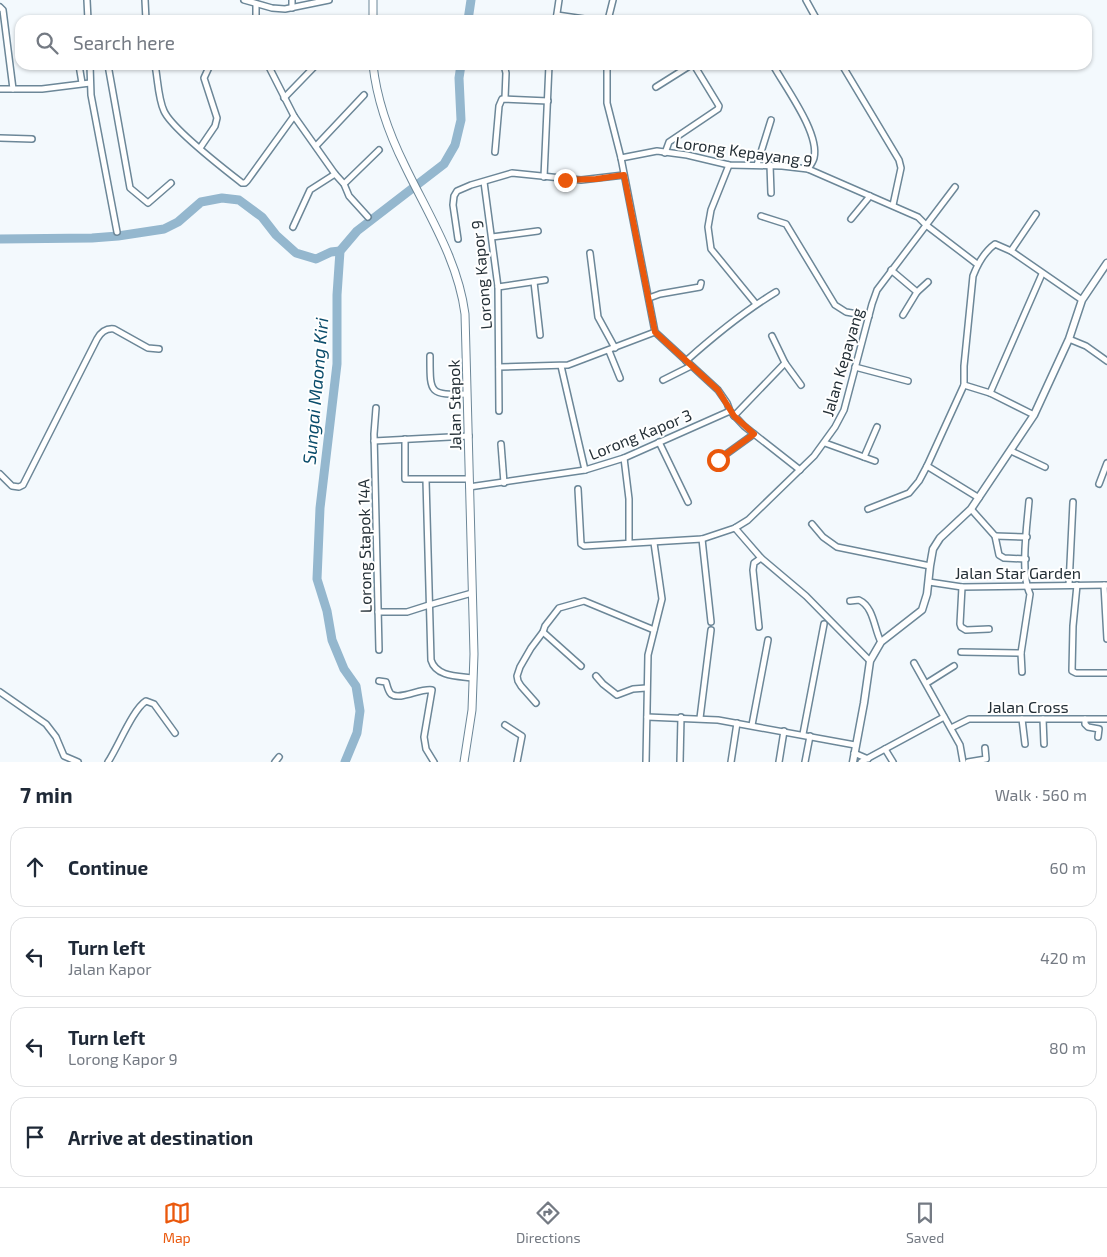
<!DOCTYPE html>
<meta charset="utf-8">
<style>
body{margin:0;font-family:"Exo 2",sans-serif;background:#f6f6f7;color:#1f2937}
.stop{position:absolute;width:15px;height:15px;margin:-11px;border:4px solid #ea580c;border-radius:50%;background:#fff}
.stop.end{background:#ea580c;border-color:#fff;box-shadow:0 1px 5px #0008}
.list{margin:0;padding:0;list-style:none}
h2{display:flex;justify-content:space-between;align-items:center;height:65px;margin:0;padding:0 20px;font-size:21px}
h2 small{font-size:16px;font-weight:400;color:#747a83}
.list li{display:grid;grid-template-columns:32px 1fr auto;gap:15px;align-items:center;box-sizing:border-box;height:80px;margin:0 10px 10px;padding:0 10px;border:1px solid #e0e1e3;border-radius:15px}
.list b{display:block;font-size:19px;white-space:nowrap}
.list p{margin:0;font-size:16px;white-space:nowrap;color:#747a83}
.list em{font-size:16px;font-style:normal;color:#747a83}
.icon{flex:none;width:28px;height:28px;fill:none;stroke:currentColor;stroke-width:2;stroke-linecap:round;stroke-linejoin:round}
.map{position:relative;flex:none;width:1107px;height:762px;overflow:hidden}
.search{position:absolute;background:#fff;box-shadow:0 1px 4px #0004;left:15px;right:15px;top:15px;height:55px;display:flex;align-items:center;gap:12px;box-sizing:border-box;padding:0 18px;border-radius:15px;color:#747a83;font-size:19px}
.sheet{height:425px;background:#fff}
nav{display:flex;justify-content:space-around;align-items:center;box-sizing:border-box;height:70px;border-top:1px solid #e0e1e3;background:#fff;font-size:14px;color:#747a83}
nav a{display:grid;justify-items:center;gap:2px}
nav .on{color:#ea580c}
.map>svg:first-child{display:block}
.lines{fill:none;stroke-linecap:round;stroke-linejoin:round}
.river{stroke:#94b7ce;stroke-width:9}
.minor-casing{stroke:#6c8798;stroke-width:8}
.tertiary-casing{stroke:#6c8798;stroke-width:9}
.secondary-casing{stroke:#6c8798;stroke-width:9}
.minor{stroke:#fff;stroke-width:5}
.tertiary{stroke:#fff;stroke-width:6}
.secondary{stroke:#fff;stroke-width:7}
.route{stroke:#ea580c;stroke-width:6}
.labels{text-anchor:middle;dominant-baseline:central;stroke-width:4;stroke-linejoin:round;paint-order:stroke}
.street-label{font-size:16px;fill:#253037;stroke:#fff}
.water-label{font-size:18px;font-style:italic;fill:#0a4c6b;stroke:#fff}
</style>
<div class="map">
<svg width="1107" height="762" viewBox="0 0 1107 762">
<rect width="100%" height="100%" fill="#f3f9fd"/>
<g class="lines">
<g class="river">
<polyline points="468,20 471,0"/>
<polyline points="0,239 92,238 118,236 164,229 178,222 201,202 222,198 239,200 262,217 276,235 296,253 316,259 331,252 340,251"/>
<polyline points="345,762 357,733 360,711 356,686 344,669 332,640 327,611 317,579 320,508 337,364 337,295 340,251 357,231 444,164 455,145 461,120 459,78 461,65"/>
</g>
<g class="minor-casing">
<g id="minor">
<polyline points="87,0 88,20"/>
<polyline points="145,0 146,20"/>
<polyline points="244,0 272,8 285,9 329,0"/>
<polyline points="806,0 817,20"/>
<polyline points="0,7 3,10 13,89"/>
<polyline points="292,8 292,0"/>
<polyline points="557,15 591,20"/>
<polyline points="748,19 748,20"/>
<polyline points="256,20 256,4"/>
<polyline points="556,20 559,0"/>
<polyline points="608,20 613,0"/>
<polyline points="79,65 82,83"/>
<polyline points="90,65 91,95 117,232"/>
<polyline points="108,65 130,188 148,203 171,183"/>
<path d="M155 65C158 80 158 98 164 111 172 129 224 169 242 183H245L247 181 294 116"/>
<polyline points="268,65 294,116 335,174 344,184 349,196 368,217"/>
<polyline points="504,65 506,73 505,98"/>
<polyline points="607,65 607,103 621,158 655,332 718,390 727,403 730,411 744,426 800,470"/>
<path d="M773 65C785 87 820 133 814 158 813 162 810 166 808 169"/>
<polyline points="842,65 899,160 901,168 893,205"/>
<polyline points="656,87 691,65"/>
<polyline points="0,89 42,89 90,83"/>
<polyline points="284,98 316,65"/>
<polyline points="0,138 32,139"/>
<polyline points="316,146 364,95"/>
<polyline points="200,148 215,126 217,118 204,78 210,65"/>
<polyline points="495,152 499,106 502,99 548,101"/>
<polyline points="665,153 669,142 718,109 719,106 694,65"/>
<polyline points="621,158 657,151 687,155 729,165 782,166 808,169 918,217 926,225 977,264"/>
<polyline points="729,165 711,210 708,227 711,249 756,304"/>
<polyline points="757,165 771,120"/>
<polyline points="770,165 771,193"/>
<polyline points="544,177 549,65"/>
<polyline points="484,182 498,287 499,411"/>
<polyline points="344,184 379,150"/>
<polyline points="761,216 786,224 835,305 846,312 869,316"/>
<polyline points="851,219 870,196"/>
<polyline points="293,227 310,190 335,174"/>
<polyline points="492,237 538,231"/>
<polyline points="458,239 453,205 454,196 457,191 471,185 512,173 581,180 624,175"/>
<polyline points="1011,251 1036,214"/>
<polyline points="590,253 598,317 615,348"/>
<polyline points="891,270 917,292 928,282"/>
<polyline points="534,282 540,335"/>
<polyline points="498,287 545,280"/>
<polyline points="649,298 660,294 700,287 701,283"/>
<polyline points="903,315 917,292"/>
<polyline points="772,336 785,363 801,385"/>
<polyline points="1069,339 1086,346 1107,361"/>
<polyline points="609,351 620,378"/>
<path d="M430 356C430 394 429 395 467 394"/>
<path d="M686 361C714 336 743 312 776 292"/>
<polyline points="561,366 585,470"/>
<polyline points="499,367 568,365 655,332"/>
<polyline points="855,367 908,381"/>
<polyline points="663,380 691,366"/>
<polyline points="964,385 990,393 1034,415"/>
<polyline points="990,393 1042,274"/>
<polyline points="376,408 374,434 379,650"/>
<polyline points="734,416 785,363"/>
<polyline points="405,439 405,479 468,479"/>
<polyline points="374,441 469,436"/>
<polyline points="659,442 688,502"/>
<polyline points="825,443 875,461"/>
<polyline points="501,444 504,483"/>
<polyline points="1011,451 1045,467"/>
<polyline points="864,457 877,427"/>
<polyline points="624,458 629,499 629,543"/>
<polyline points="718,460 754,434"/>
<polyline points="927,466 979,498"/>
<path d="M0 474 12 486 19 487 23 485 97 339C101 332 106 328 114 329L148 348 159 349"/>
<path d="M426 480 431 660C436 677 458 676 473 678"/>
<polyline points="1099,484 1107,463"/>
<polyline points="469,487 585,470 624,458 730,411"/>
<polyline points="578,489 581,544 584,546 702,539 735,528 748,520 814,456 835,427 844,410 872,304 877,290 955,187"/>
<path d="M868 509 909 493 919 481 927 466 964 385V366L973 276C978 263 984 252 995 244L1011 251 1082 300"/>
<polyline points="971,509 995,536 999,555 1004,558 1026,559"/>
<polyline points="812,524 823,537 837,547 930,566"/>
<polyline points="735,528 761,558 806,596 870,661"/>
<polyline points="995,536 1027,537"/>
<polyline points="702,539 711,622"/>
<polyline points="929,582 962,587 1107,585"/>
<polyline points="1069,585 1073,502"/>
<polyline points="1077,585 1073,626 1072,671 1076,673 1107,673"/>
<polyline points="1104,585 1107,639"/>
<polyline points="962,587 960,624 961,627 966,630 989,629"/>
<path d="M850 601 859 600C874 607 874 629 881 642"/>
<polyline points="378,612 407,612 429,605 472,593"/>
<polyline points="759,627 753,570 754,563 761,558"/>
<polyline points="543,632 581,666"/>
<polyline points="961,652 1021,653"/>
<polyline points="914,663 960,745 963,762"/>
<path d="M1022 672 1021 653 1030 594C1020 574 1027 525 1029 501"/>
<polyline points="596,676 603,684 617,695 633,689 646,688"/>
<path d="M379 681 386 682C387 685 388 691 391 694 400 701 420 688 432 690L424 737 426 749 434 762"/>
<polyline points="927,683 954,666"/>
<polyline points="0,692 46,724 56,737 64,756 78,762"/>
<polyline points="536,703 521,686 518,681 517,676 520,667 531,648 543,632 545,626 559,608 584,601 654,630"/>
<polyline points="647,717 718,720 855,745"/>
<polyline points="700,718 711,630"/>
<polyline points="1022,719 1025,744"/>
<polyline points="1043,719 1044,744"/>
<polyline points="1085,719 1085,724 1088,727 1099,729 1098,737"/>
<polyline points="505,725 522,736 517,762"/>
<polyline points="752,725 768,640"/>
<polyline points="951,728 969,719 1107,719"/>
<polyline points="803,734 824,624"/>
<polyline points="885,749 893,762"/>
<polyline points="854,753 868,759"/>
<path d="M108 762C118 747 133 709 146 701L154 704 175 733"/>
<polyline points="275,762 279,757"/>
<polyline points="646,762 648,655 662,599 654,543"/>
<polyline points="680,762 681,717"/>
<polyline points="731,762 737,723"/>
<polyline points="779,762 784,731"/>
<polyline points="805,762 810,736"/>
<polyline points="861,762 944,717"/>
<polyline points="968,762 986,759 985,748"/>
</g>
</g>
<g class="tertiary-casing">
<polyline id="tertiary" points="853,762 864,703 870,661 881,642 922,610 927,594 930,566 933,549 940,538 971,509 1034,415 1069,339 1082,300 1107,263"/>
</g>
<g class="secondary-casing">
<g id="secondary">
<polyline points="373,20 373,0"/>
<path d="M373 65C377 101 389 134 405 166 428 214 458 260 465 314L474 654 472 710 464 762"/>
</g>
</g>
<use href="#minor" class="minor"/>
<use href="#tertiary" class="tertiary"/>
<use href="#secondary" class="secondary"/>
</g>
<g class="lines">
<polyline class="route" points="565,180 596,179 624,175 655,332 718,390 734,416 754,434 718,460"/>
</g>
<g class="labels">
<g class="street-label">
<text transform="translate(744 151) rotate(8)">Lorong Kepayang 9</text>
<text transform="translate(481 275) rotate(-95)">Lorong Kapor 9</text>
<text transform="translate(842 362) rotate(-74)">Jalan Kepayang</text>
<text transform="translate(454 405) rotate(-91)">Jalan Stapok</text>
<text transform="translate(640 434) rotate(-22)">Lorong Kapor 3</text>
<text transform="translate(364 546) rotate(-91)">Lorong Stapok 14A</text>
<text x="1018" y="572">Jalan Star Garden</text>
<text x="1028" y="706">Jalan Cross</text>
</g>
<g class="water-label">
<text transform="translate(315 391) rotate(-85)">Sungai Maong Kiri</text>
</g>
</g>
</svg>
<div class="stop" style="left:718px;top:460px"></div>
<div class="stop end" style="left:565px;top:180px"></div>
<div class="search"><svg class="icon" aria-label="search" viewBox="0 0 24 24"><circle cx="10" cy="10" r="6"/><path d="M15 15l6 6"/></svg>Search here</div>
</div>
<section class="sheet">
<h2>7 min<small>Walk · 560 m</small></h2>
<ul class="list">
<li><svg class="icon" aria-label="ahead" viewBox="0 0 24 24"><path d="M12 20V5M6 11l6-6 6 6"/></svg><div><b>Continue</b></div><em>60 m</em></li>
<li><svg class="icon" aria-label="left" viewBox="0 0 24 24"><path d="M17 20v-9H6M10 6l-5 5 5 5"/></svg><div><b>Turn left</b><p>Jalan Kapor</p></div><em>420 m</em></li>
<li><svg class="icon" aria-label="left" viewBox="0 0 24 24"><path d="M17 20v-9H6M10 6l-5 5 5 5"/></svg><div><b>Turn left</b><p>Lorong Kapor 9</p></div><em>80 m</em></li>
<li><svg class="icon" aria-label="arrive" viewBox="0 0 24 24"><path d="M6 21V4h12l-3 4 3 4H6"/></svg><div><b>Arrive at destination</b></div></li>
</ul>
</section>
<nav>
<a class="on"><svg class="icon" aria-label="map" viewBox="0 0 24 24"><path d="M3 6l6-2 6 2 6-2v14l-6 2-6-2-6 2zM9 4v14M15 6v14"/></svg>Map</a>
<a><svg class="icon" aria-label="directions" viewBox="0 0 24 24"><path d="M12 3l9 9-9 9-9-9zM9 14v-3h6M13 9l2 2-2 2"/></svg>Directions</a>
<a><svg class="icon" aria-label="saved" viewBox="0 0 24 24"><path d="M7 4h10v16l-5-4-5 4z"/></svg>Saved</a>
</nav>
